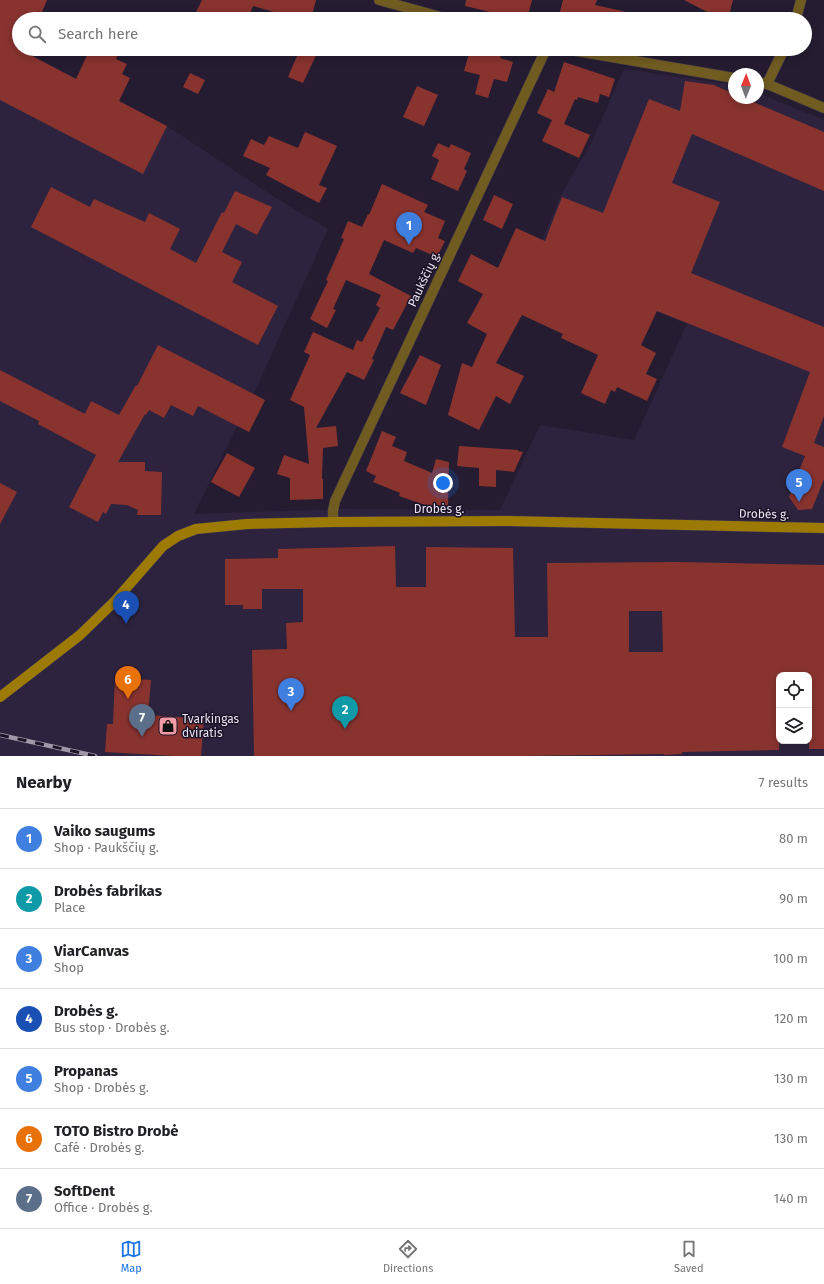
<!DOCTYPE html>
<meta charset="utf-8">
<style>
body{margin:0;font-family:"Fira Sans",sans-serif;background:#f2f2f2;color:#202124}
.controls{position:absolute;right:12px;bottom:12px;display:grid;overflow:hidden;border-radius:8px;box-shadow:0 2px 10px #0003}
.controls button{width:36px;height:36px;display:grid;place-items:center;padding:0;border:0;border-bottom:1px solid #e0e0e0;background:#fff;color:#202124;font:20px sans-serif}
.compass{position:absolute;left:728px;top:68px;width:36px;height:36px;border-radius:50%;background:#fff;box-shadow:0 2px 10px #0003;rotate:1deg}
.you{position:absolute;left:443px;top:483px;width:14px;height:14px;margin:-10px;border:3px solid #fff;border-radius:50%;background:#1a73e8;box-shadow:0 0 0 6px #1a73e833}
.badge{display:grid;place-items:center;width:26px;height:26px;border-radius:50%;background:#1a73e8;color:#fff;font-size:13px;font-weight:700}
.pin{position:absolute;translate:-50% -33px;filter:drop-shadow(0 1px 2px #0008)}
.pin::after{content:'';position:absolute;top:21px;width:14px;height:12px;background:inherit;clip-path:polygon(0 0,100% 0,50% 100%)}
.list{margin:0;padding:0;list-style:none}
h2{display:flex;justify-content:space-between;align-items:center;height:52px;margin:0;padding:0 16px;font-size:17px}
h2 small{font-size:13px;font-weight:400;color:#757577}
.list li{display:grid;grid-template-columns:26px 1fr auto;gap:12px;align-items:center;box-sizing:border-box;height:60px;padding:0 16px;border-top:1px solid #e0e0e0}
.list b{display:block;font-size:15px;white-space:nowrap}
.list p{margin:0;font-size:13px;white-space:nowrap;color:#757577}
.list em{font-size:13px;font-style:normal;color:#757577}
.icon{flex:none;width:22px;height:22px;fill:none;stroke:currentColor;stroke-width:2;stroke-linecap:round;stroke-linejoin:round}
.map{position:relative;flex:none;width:824px;height:756px;overflow:hidden}
.search{position:absolute;background:#fff;box-shadow:0 2px 10px #0003;left:12px;right:12px;top:12px;height:44px;display:flex;align-items:center;gap:10px;box-sizing:border-box;padding:0 14px;border-radius:22px;color:#757577;font-size:15px}
.sheet{height:472px;background:#fff}
nav{display:flex;justify-content:space-around;align-items:center;box-sizing:border-box;height:56px;border-top:1px solid #e0e0e0;background:#fff;font-size:11px;color:#757577}
nav a{display:grid;justify-items:center;gap:2px}
nav .on{color:#1a73e8}
.map>svg:first-child{display:block}
.built{fill:#2e233e;fill-rule:evenodd}
.building{fill:#89332f;fill-rule:evenodd}
.lines{fill:none;stroke-linecap:round;stroke-linejoin:round}
.street-casing{stroke:#40384c;stroke-width:11}
.secondary-casing{stroke:#40384c;stroke-width:11}
.street{stroke:#705b21;stroke-width:10}
.secondary{stroke:#9c7a03;stroke-width:10}
.rail-casing{stroke:#9f98a8;stroke-width:4.5}
.rail{stroke:#1b1327;stroke-width:3;stroke-dasharray:9;stroke-linecap:butt}
.labels{text-anchor:middle;dominant-baseline:central;stroke-width:3;stroke-linejoin:round;paint-order:stroke}
.street-label{font-size:12px;fill:#e9e3f1;stroke:#1b1327}
.poi-label{font-size:12px;fill:#e9e3f1;stroke:#1b1327;text-anchor:start}
</style>
<div class="map">
<svg width="824" height="756" viewBox="0 0 824 756">
<rect width="100%" height="100%" fill="#251c31"/>
<path class="built" d="M0 39 167 126 274 197 328 229 260 380 194 514 345 509 500 510 540 425 634 440 687 324 533 262 561 195 593 139 624 69 734 85V98H758V93L824 120V756H0ZM779 675H809V741H779Z"/>
<g class="building">
<polygon points="0,0 47,0 39,19 19,19 19,49 76,79 90,49 120,49 116,59 127,64 122,74 130,78 119,101 167,126 143,174 0,100"/>
<polygon points="202,0 316,0 311,19 280,19 281,14 253,6 248,19 211,19 196,12"/>
<polygon points="466,0 532,0 527,19 520,19 465,6"/>
<polygon points="563,0 597,0 595,5 631,13 630,19 558,19"/>
<polygon points="684,0 733,0 728,19 721,19"/>
<polygon points="300,49 319,49 303,83 288,77"/>
<polygon points="488,49 502,52 500,58 513,62 507,82 494,79 488,98 475,94 480,75 464,71 470,50 486,54"/>
<polygon points="564,62 615,79 609,97 600,94 598,103 578,97 577,100 575,99 564,124 590,135 579,158 542,141 552,120 537,113 548,89 554,92"/>
<polygon points="190,73 205,80 198,94 183,87"/>
<polygon points="685,81 714,85 734,94 734,98 744,98 824,132 824,191 692,134 672,183 720,202 691,273 824,327 824,416 814,443 824,447 824,479 812,509 798,510 789,497 805,456 782,447 810,372 657,311 641,345 656,353 646,374 657,379 647,401 617,387 615,392 611,390 605,404 581,393 598,355 561,338 563,334 522,315 496,363 524,376 510,404 496,396 479,430 448,415 462,363 472,367 487,334 467,323 483,294 458,281 471,254 498,268 516,228 545,241 562,197 603,213 649,99 680,111"/>
<polygon points="417,86 438,95 424,126 403,117"/>
<polygon points="305,132 337,146 319,185 327,188 319,203 266,175 270,168 243,156 251,139 264,145 269,136 298,148"/>
<polygon points="438,143 449,148 451,144 471,153 464,169 467,171 458,191 431,179 439,160 432,156"/>
<polygon points="382,184 428,205 424,212 445,221 438,238 445,241 437,257 416,248 413,253 384,240 369,274 411,296 393,330 386,327 372,359 374,360 364,380 347,372 316,428 336,426 338,446 323,448 322,479 323,479 323,499 290,500 290,478 277,474 284,455 309,464 304,407 290,400 310,355 304,352 313,332 353,350 357,340 362,342 380,308 376,305 381,295 346,280 333,309 336,310 327,328 310,319 328,281 326,280 344,239 341,238 348,221 362,227 368,214 369,215"/>
<polygon points="51,187 90,207 94,199 145,222 149,213 180,229 170,249 196,263 222,212 224,213 235,191 272,207 257,235 236,224 222,252 242,262 232,282 278,306 258,345 31,227"/>
<polygon points="494,195 513,204 502,229 483,220"/>
<polygon points="158,345 265,400 249,432 198,406 193,416 171,405 164,418 149,410 146,415 145,414 118,462 145,462 145,471 162,472 161,515 137,515 138,510 127,505 111,504 106,514 103,512 98,522 69,507 96,455 38,424 39,421 0,401 0,370 85,414 91,401 119,415 136,385 137,386"/>
<polygon points="420,355 441,365 426,405 400,393"/>
<polygon points="382,431 396,437 392,446 407,452 404,461 432,473 436,459 449,462 448,506 425,505 399,496 400,493 373,482 376,476 366,471"/>
<polygon points="459,446 518,450 518,451 523,452 514,472 496,470 496,487 479,486 479,468 457,466"/>
<polygon points="227,453 255,468 239,497 211,482"/>
<polygon points="0,483 17,492 0,524"/>
<path d="M395 546 396 587H426V547L513 548 515 637H548L547 563 678 562 824 565V749H809V675H779V750L682 752V754L664 755V754L522 756H254L252 650 287 649 286 623 303 622V589H262V609H243V605H225V559L278 558V549ZM629 611H662L663 652H629Z"/>
<polygon points="115,678 151,680 148,715 204,719 201,756 174,756 105,752 107,724 113,724"/>
</g>
<g class="lines">
<g class="street-casing">
<g id="street">
<polyline points="379,0 448,19"/>
<polyline points="796,19 801,0"/>
<polyline points="565,49 734,78"/>
<polyline points="758,82 767,84 824,108"/>
<polyline points="767,84 784,49"/>
<polyline points="333,522 333,511 335,501 546,49"/>
</g>
</g>
<g class="secondary-casing">
<polyline id="secondary" points="0,697 80,635 114,602 163,546 178,536 196,529 247,524 333,522 508,521 824,528"/>
</g>
<use href="#street" class="street"/>
<use href="#secondary" class="secondary"/>
<g class="rail-casing">
<polyline id="rail" points="0,735 95,756"/>
</g>
<use href="#rail" class="rail"/>
</g>
<defs>
<g id="shop-square" transform="scale(1)"><rect x="-9" y="-9" width="18" height="18" rx="4" fill="#f49aa7" stroke="#1b1327"/><path d="M-5-2.5h2.3a2.7 3.5 0 0 1 5.4 0H5L5.5 6h-11ZM-1.5-2.5h3a1.5 2.3 0 0 0-3 0Z" fill="#111"/></g>
</defs>
<g fill-rule="evenodd">
<use href="#shop-square" x="168" y="726"/>
</g>
<g class="labels">
<g class="street-label">
<text transform="translate(424 279) rotate(-65)">Paukščių g.</text>
<text x="439" y="509">Drobės g.</text>
<text transform="translate(764 514) rotate(1)">Drobės g.</text>
</g>
<g class="poi-label">
<text x="182" y="719">Tvarkingas<tspan x="182" dy="14">dviratis</tspan></text>
</g>
</g>
</svg>
<div class="controls">
<button><svg class="icon" aria-label="locate" viewBox="0 0 24 24"><circle cx="12" cy="12" r="6"/><path d="M12 2v4M12 18v4M2 12h4M18 12h4"/></svg></button>
<button><svg class="icon" aria-label="layers" viewBox="0 0 24 24"><path d="M12 4l9 5-9 5-9-5zM3 14l9 5 9-5"/></svg></button>
</div>
<svg class="compass" viewBox="-18 -18 36 36"><path d="M0-13l5 13h-10z" fill="#e53935"/><path d="M0 13l5-13h-10z" fill="#757577"/></svg>
<div class="you"></div>
<div class="pin badge" style="left:409px;top:245px;background:#3f7fe0">1</div>
<div class="pin badge" style="left:345px;top:729px;background:#0f9aa8">2</div>
<div class="pin badge" style="left:291px;top:711px;background:#3f7fe0">3</div>
<div class="pin badge" style="left:126px;top:624px;background:#1a4fb4">4</div>
<div class="pin badge" style="left:799px;top:502px;background:#3f7fe0">5</div>
<div class="pin badge" style="left:128px;top:699px;background:#e8710a">6</div>
<div class="pin badge" style="left:142px;top:737px;background:#5c6f8a">7</div>
<div class="search"><svg class="icon" aria-label="search" viewBox="0 0 24 24"><circle cx="10" cy="10" r="6"/><path d="M15 15l6 6"/></svg>Search here</div>
</div>
<section class="sheet">
<h2>Nearby<small>7 results</small></h2>
<ul class="list">
<li><span class="badge" style="background:#3f7fe0">1</span><div><b>Vaiko saugums</b><p>Shop · Paukščių g.</p></div><em>80 m</em></li>
<li><span class="badge" style="background:#0f9aa8">2</span><div><b>Drobės fabrikas</b><p>Place</p></div><em>90 m</em></li>
<li><span class="badge" style="background:#3f7fe0">3</span><div><b>ViarCanvas</b><p>Shop</p></div><em>100 m</em></li>
<li><span class="badge" style="background:#1a4fb4">4</span><div><b>Drobės g.</b><p>Bus stop · Drobės g.</p></div><em>120 m</em></li>
<li><span class="badge" style="background:#3f7fe0">5</span><div><b>Propanas</b><p>Shop · Drobės g.</p></div><em>130 m</em></li>
<li><span class="badge" style="background:#e8710a">6</span><div><b>TOTO Bistro Drobė</b><p>Café · Drobės g.</p></div><em>130 m</em></li>
<li><span class="badge" style="background:#5c6f8a">7</span><div><b>SoftDent</b><p>Office · Drobės g.</p></div><em>140 m</em></li>
</ul>
</section>
<nav>
<a class="on"><svg class="icon" aria-label="map" viewBox="0 0 24 24"><path d="M3 6l6-2 6 2 6-2v14l-6 2-6-2-6 2zM9 4v14M15 6v14"/></svg>Map</a>
<a><svg class="icon" aria-label="directions" viewBox="0 0 24 24"><path d="M12 3l9 9-9 9-9-9zM9 14v-3h6M13 9l2 2-2 2"/></svg>Directions</a>
<a><svg class="icon" aria-label="saved" viewBox="0 0 24 24"><path d="M7 4h10v16l-5-4-5 4z"/></svg>Saved</a>
</nav>
